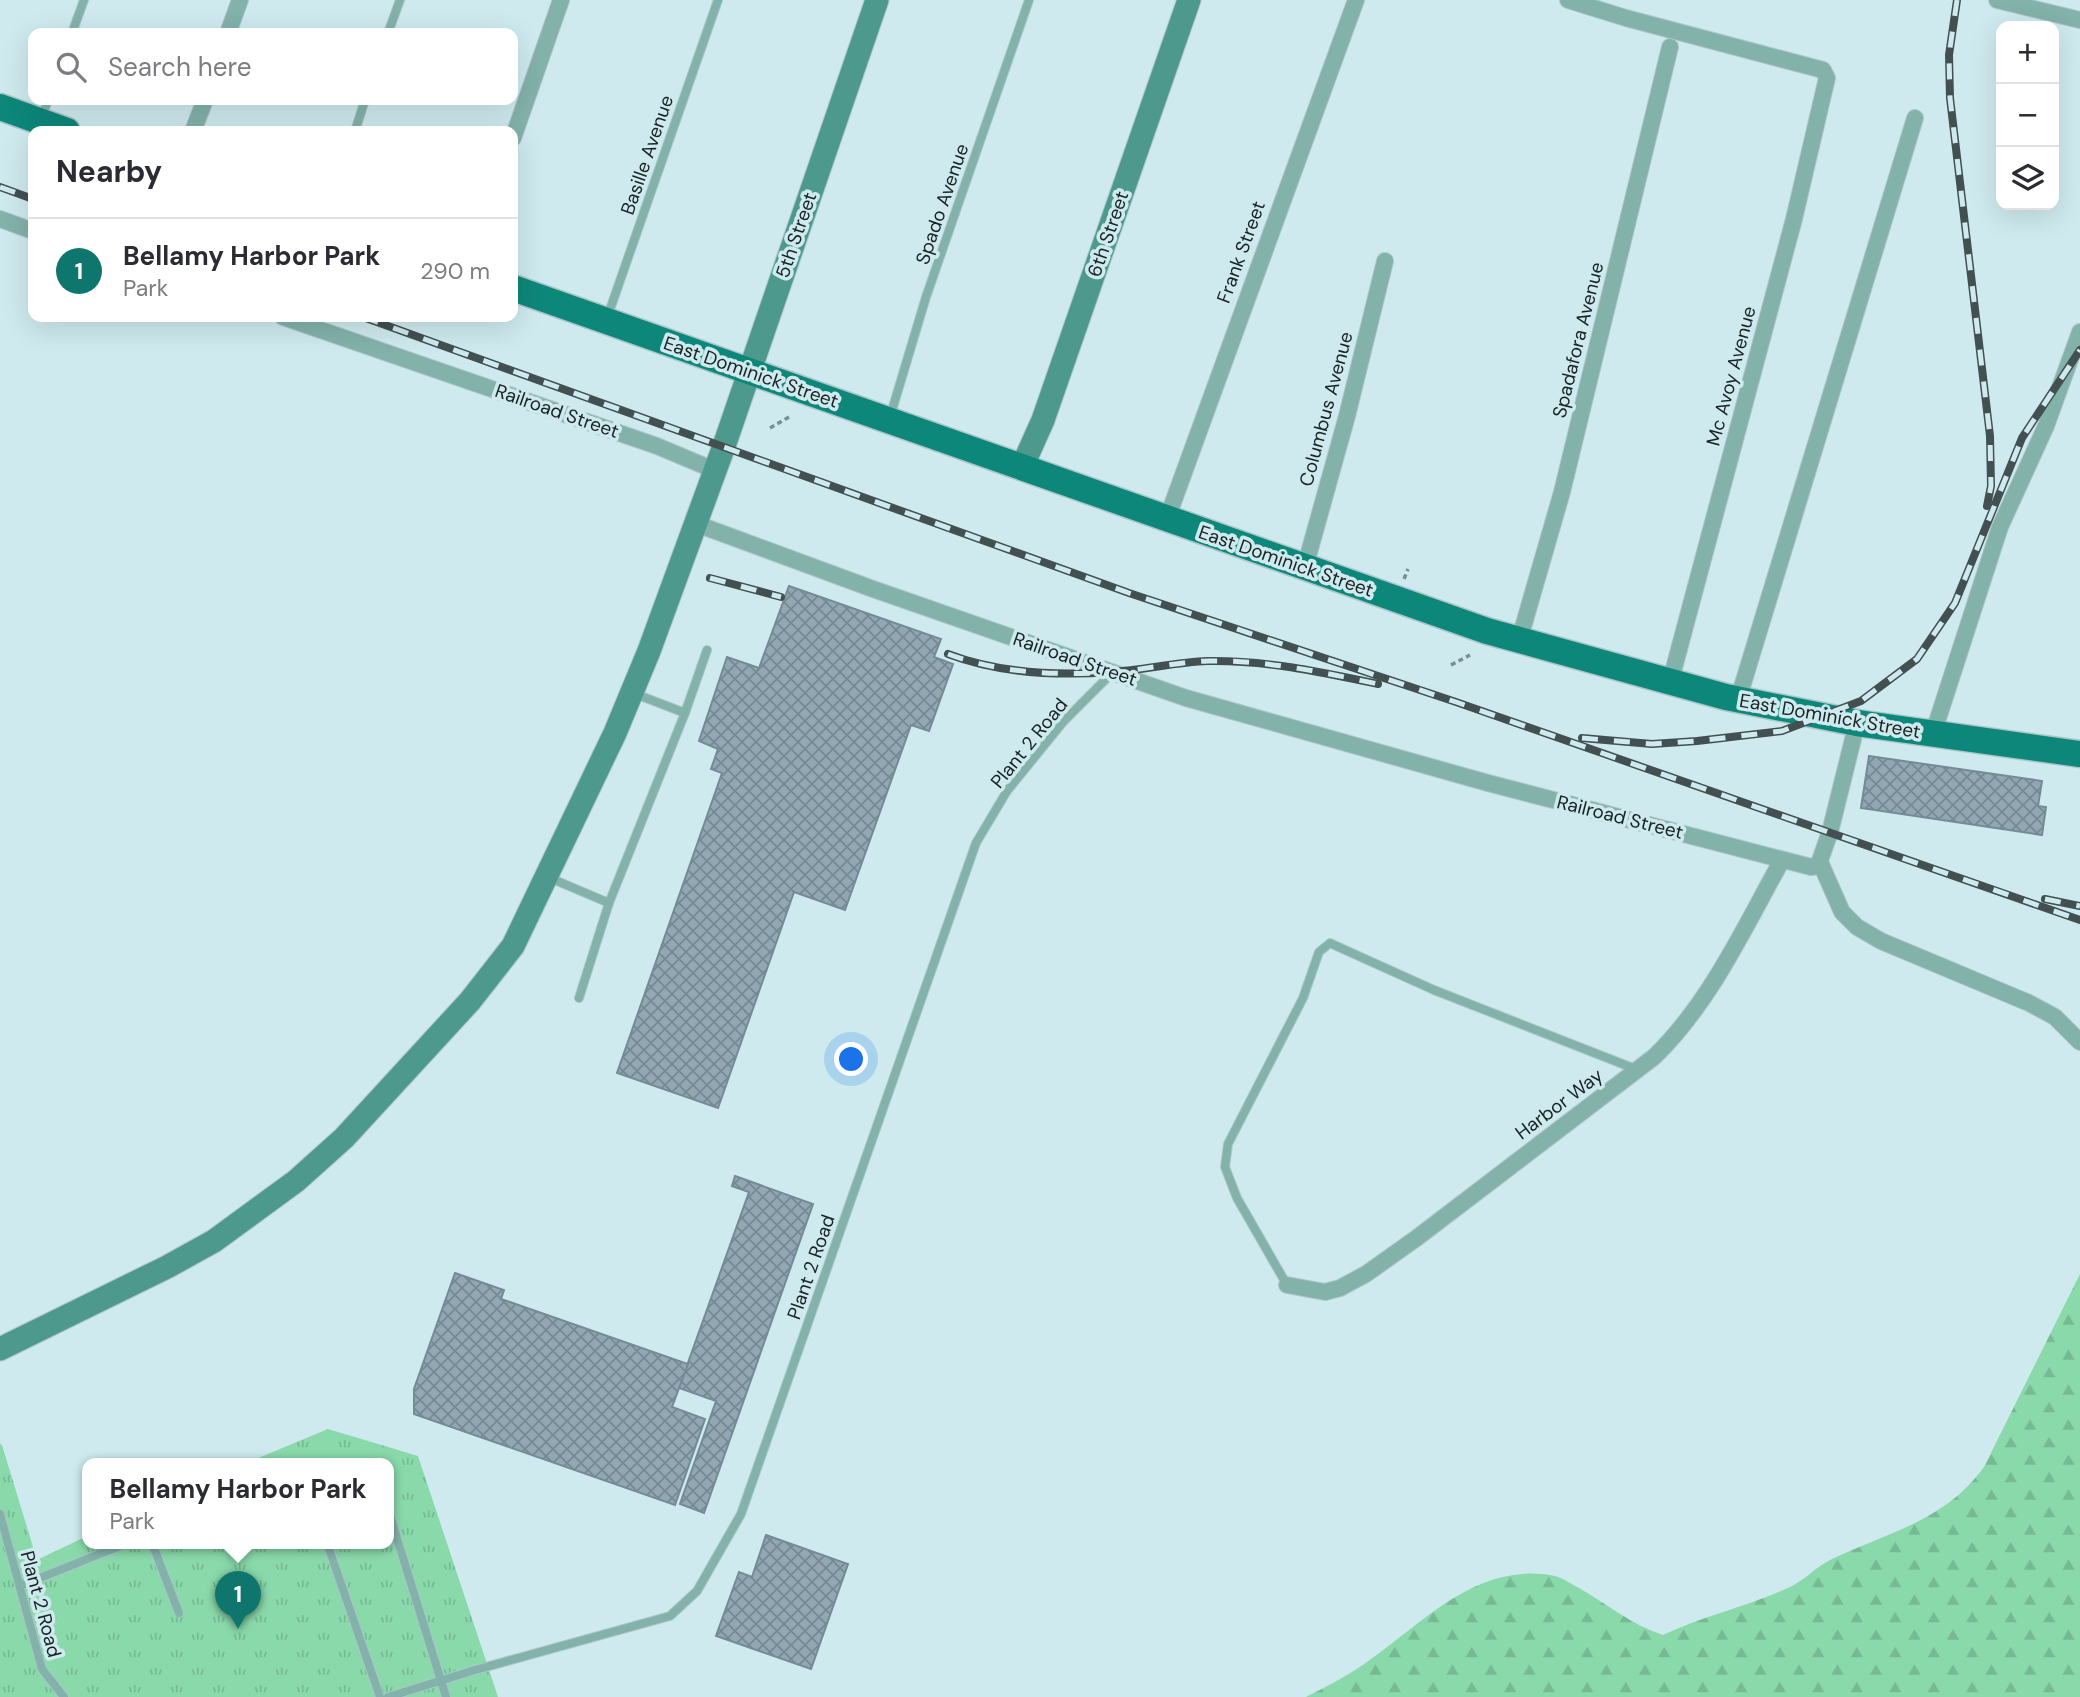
<!DOCTYPE html>
<meta charset="utf-8">
<style>
body{margin:0;font-family:"DM Sans",sans-serif;background:#f2f2f3;color:#2b2b33}
.controls{position:absolute;right:21px;top:21px;display:grid;overflow:hidden;border-radius:14px;box-shadow:0 7px 28px #0002}
.controls button{width:63px;height:63px;display:grid;place-items:center;padding:0;border:0;border-bottom:2px solid #e1e1e2;background:#fff;color:#2b2b33;font:35px sans-serif}
.you{position:absolute;left:852px;top:1060px;width:24px;height:24px;margin:-18px;border:5px solid #fff;border-radius:50%;background:#1a73e8;box-shadow:0 0 0 10px #1a73e833}
.badge{display:grid;place-items:center;width:46px;height:46px;border-radius:50%;background:#0f766e;color:#fff;font-size:23px;font-weight:700}
.pin{position:absolute;translate:-50% -58px;filter:drop-shadow(0 2px 4px #0008)}
.pin::after{content:'';position:absolute;top:37px;width:24px;height:21px;background:inherit;clip-path:polygon(0 0,100% 0,50% 100%)}
.popup{position:absolute;left:82px;top:1458px;width:312px;height:91px;box-sizing:border-box;display:grid;place-content:center;border-radius:14px;background:#fff;filter:drop-shadow(0 2px 5px #0005);font-size:23px;white-space:nowrap;color:#7c7c81}
.popup b{font-size:26px;color:#2b2b33}
.popup::after{content:'';position:absolute;left:50%;top:100%;margin-left:-14px;border:14px solid transparent;border-top-color:#fff}
.list{margin:0;padding:0;list-style:none}
h2{display:flex;justify-content:space-between;align-items:center;height:91px;margin:0;padding:0 28px;font-size:30px}
h2 small{font-size:23px;font-weight:400;color:#7c7c81}
.list li{display:grid;grid-template-columns:46px 1fr auto;gap:21px;align-items:center;box-sizing:border-box;height:105px;padding:0 28px;border-top:2px solid #e1e1e2}
.list b{display:block;font-size:26px;white-space:nowrap}
.list p{margin:0;font-size:23px;white-space:nowrap;color:#7c7c81}
.list em{font-size:23px;font-style:normal;color:#7c7c81}
.icon{flex:none;width:38px;height:38px;fill:none;stroke:currentColor;stroke-width:2;stroke-linecap:round;stroke-linejoin:round}
.map{position:relative;flex:none;width:2080px;height:1697px;overflow:hidden}
.search{position:absolute;background:#fff;box-shadow:0 7px 28px #0002;left:28px;top:28px;width:490px;height:77px;display:flex;align-items:center;gap:18px;box-sizing:border-box;padding:0 24px;border-radius:14px;color:#7c7c81;font-size:26px}
.panel{position:absolute;background:#fff;box-shadow:0 7px 28px #0002;left:28px;top:126px;width:490px;height:196px;border-radius:14px}
.map>svg:first-child{display:block}
.grass{fill:url(#grass-tufts)}
.forest{fill:url(#forest-firs)}
.building{fill:url(#building-cross-hatch);stroke:#758a96;stroke-width:2}
.lines{fill:none;stroke-linecap:round;stroke-linejoin:round}
.lane-casing{stroke:#adc6ca;stroke-width:10}
.street-casing{stroke:#adc6ca;stroke-width:18}
.secondary-casing{stroke:#adc6ca;stroke-width:25}
.primary-casing{stroke:#adc6ca;stroke-width:29}
.path{stroke:#7a8f91;stroke-width:3.5;stroke-dasharray:5 3.5;stroke-linecap:butt}
.lane{stroke:#83b2aa;stroke-width:8}
.street{stroke:#83b2aa;stroke-width:16}
.secondary{stroke:#4d998e;stroke-width:23}
.primary{stroke:#0d877a;stroke-width:26}
.rail-casing{stroke:#425052;stroke-width:8}
.rail{stroke:#ceeaee;stroke-width:5;stroke-dasharray:16;stroke-linecap:butt}
.labels{text-anchor:middle;dominant-baseline:central;stroke-width:7;stroke-linejoin:round;paint-order:stroke}
.street-label{font-size:19px;fill:#182324;stroke:#ceeaee}
</style>
<div class="map">
<svg width="2080" height="1697" viewBox="0 0 2080 1697">
<defs>
<pattern id="grass-tufts" width="24" height="20" patternUnits="userSpaceOnUse" patternTransform="scale(1.75)"><rect width="24" height="20" fill="#89d9ab"/><path d="M3 7l-1-3M5 7V3M7 7l1-3M15 17l-1-3M17 17v-4M19 17l1-3" fill="none" stroke="#76ba93"/></pattern>
<pattern id="forest-firs" width="22" height="20" patternUnits="userSpaceOnUse" patternTransform="scale(1.75)"><rect width="22" height="20" fill="#89d9ab"/><path d="M5 1l3.5 6h-7zM16 11l3.5 6h-7z" fill="#76ba93"/></pattern>
<pattern id="building-cross-hatch" width="8" height="8" patternUnits="userSpaceOnUse" patternTransform="scale(1.75)"><rect width="8" height="8" fill="#92a7b4"/><path d="M0 0l8 8M0 8l8-8" fill="none" stroke="#768892"/></pattern>
</defs>
<rect width="100%" height="100%" fill="#ceeaee"/>
<polygon class="grass" points="328,1429 418,1456 498,1697 0,1697 0,1444 2,1445 37,1560 87,1536 88,1543 388,1543 388,1463 246,1463"/>
<path class="forest" d="M2080 1274V1697H1306C1328 1686 1351 1674 1371 1659 1427 1619 1479 1561 1555 1576 1563 1578 1571 1584 1579 1588 1607 1604 1632 1625 1663 1635 1704 1615 1750 1606 1792 1586 1806 1579 1817 1566 1832 1559 1889 1532 1945 1521 1984 1467Z"/>
<g class="building">
<polygon points="789,586 941,639 934,657 953,664 929,731 911,725 845,910 794,892 718,1108 617,1073 722,773 711,769 718,749 699,741 727,657 759,668"/>
<polygon points="1869,756 2042,781 2038,806 2046,807 2042,835 1861,808"/>
<polygon points="735,1176 813,1204 704,1513 680,1504 716,1401 679,1388 749,1192 732,1186"/>
<polygon points="455,1273 504,1290 501,1299 688,1364 672,1407 705,1419 675,1505 414,1414 414,1389"/>
<polygon points="766,1535 848,1564 811,1669 716,1636 739,1572 752,1577"/>
</g>
<g class="lines">
<g class="lane-casing">
<g id="lane">
<polyline points="72,33 84,0"/>
<polyline points="388,33 400,0"/>
<polyline points="41,119 48,100"/>
<polyline points="355,131 365,100"/>
<polyline points="607,318 718,0"/>
<polyline points="890,417 926,297 1029,0"/>
<polyline points="633,693 685,713"/>
<polyline points="550,878 609,903"/>
<polyline points="579,998 609,903 685,713 707,650"/>
<polyline points="1287,1285 1237,1198 1225,1167 1228,1144 1303,998 1319,952 1330,943 1343,949 1434,990 1638,1070"/>
<polyline points="388,1509 446,1697"/>
<polyline points="0,1514 42,1669 64,1697"/>
<polyline points="152,1543 179,1613"/>
<polyline points="327,1543 380,1697"/>
<polyline points="20,1586 127,1543"/>
<polyline points="388,1697 475,1670 670,1616 697,1591 741,1514 976,843 1007,791 1063,722 1112,673"/>
</g>
</g>
<g class="street-casing">
<g id="street">
<polyline points="1568,0 1626,18 1823,70 1827,78 1794,219 1670,683"/>
<polyline points="1997,0 2080,20"/>
<polyline points="228,33 240,0"/>
<polyline points="193,131 205,100"/>
<polyline points="513,138 561,0"/>
<polyline points="0,219 33,231"/>
<polyline points="283,317 657,446 714,470"/>
<polyline points="1167,519 1356,0"/>
<polyline points="694,523 873,589 1186,698 1488,783 1811,867 1818,866 1830,832 1857,723"/>
<polyline points="1305,567 1347,416 1385,261"/>
<polyline points="1519,641 1562,492 1670,47"/>
<polyline points="1738,700 1915,118"/>
<polyline points="1933,734 2000,527 2046,426 2080,332"/>
<polyline points="1820,862 1842,912 1857,927 1881,941 2029,1003 2055,1017 2080,1042"/>
<path d="M1287 1285 1325 1292 1340 1288 1366 1274 1418 1237 1654 1057C1710 1003 1744 928 1782 860"/>
</g>
</g>
<g class="secondary-casing">
<g id="secondary">
<polyline points="1022,467 1043,420 1189,0"/>
<polyline points="0,1349 167,1267 214,1241 296,1181 344,1138 470,1001 513,946 615,733 649,651 724,446 877,0"/>
</g>
</g>
<g class="primary-casing">
<g id="primary">
<polyline points="0,107 67,131"/>
<polyline points="513,288 1487,631 1726,697 1857,723 2080,754"/>
</g>
</g>
<g class="path">
<polyline points="770,428 789,417"/>
<polyline points="1404,579 1408,569"/>
<polyline points="1451,665 1470,655"/>
</g>
<use href="#lane" class="lane"/>
<use href="#street" class="street"/>
<use href="#secondary" class="secondary"/>
<use href="#primary" class="primary"/>
<g class="rail-casing">
<g id="rail">
<polyline points="1957,0 1949,55 1950,98 1990,436 1991,486 1987,506"/>
<polyline points="0,187 33,199"/>
<polyline points="363,317 1129,593 1456,702 2080,920"/>
<polyline points="710,578 781,597"/>
<path d="M948 654C998 673 1058 676 1112 672 1144 670 1176 662 1208 661 1266 660 1321 672 1378 684"/>
<polyline points="1582,738 1652,744 1697,741 1782,731 1861,701 1917,659 1955,603 2022,438 2080,350"/>
<polyline points="2045,899 2080,906"/>
</g>
</g>
<use href="#rail" class="rail"/>
</g>
<g class="labels">
<g class="street-label">
<text transform="translate(647 155) rotate(-71)">Basille Avenue</text>
<text transform="translate(942 204) rotate(-71)">Spado Avenue</text>
<text transform="translate(1108 234) rotate(-71)">6th Street</text>
<text transform="translate(796 235) rotate(-71)">5th Street</text>
<text transform="translate(1241 252) rotate(-70)">Frank Street</text>
<text transform="translate(1578 340) rotate(-76)">Spadafora Avenue</text>
<text transform="translate(751 372) rotate(19)">East Dominick Street</text>
<text transform="translate(1731 376) rotate(-75)">Mc Avoy Avenue</text>
<text transform="translate(1326 409) rotate(-75)">Columbus Avenue</text>
<text transform="translate(557 411) rotate(19)">Railroad Street</text>
<text transform="translate(1286 561) rotate(19)">East Dominick Street</text>
<text transform="translate(1075 659) rotate(19)">Railroad Street</text>
<text transform="translate(1830 716) rotate(10)">East Dominick Street</text>
<text transform="translate(1029 743) rotate(-51)">Plant 2 Road</text>
<text transform="translate(1620 817) rotate(14)">Railroad Street</text>
<text transform="translate(1559 1104) rotate(-37)">Harbor Way</text>
<text transform="translate(811 1267) rotate(-71)">Plant 2 Road</text>
<text transform="translate(41 1604) rotate(75)">Plant 2 Road</text>
</g>
</g>
</svg>
<div class="controls">
<button>+</button>
<button>−</button>
<button><svg class="icon" aria-label="layers" viewBox="0 0 24 24"><path d="M12 4l9 5-9 5-9-5zM3 14l9 5 9-5"/></svg></button>
</div>
<div class="you"></div>
<div class="pin badge" style="left:238px;top:1629px">1</div>
<div class="popup"><b>Bellamy Harbor Park</b>Park</div>
<div class="search"><svg class="icon" aria-label="search" viewBox="0 0 24 24"><circle cx="10" cy="10" r="6"/><path d="M15 15l6 6"/></svg>Search here</div>
<section class="panel">
<h2>Nearby<small></small></h2>
<ul class="list">
<li><span class="badge">1</span><div><b>Bellamy Harbor Park</b><p>Park</p></div><em>290 m</em></li>
</ul>
</section>
</div>
